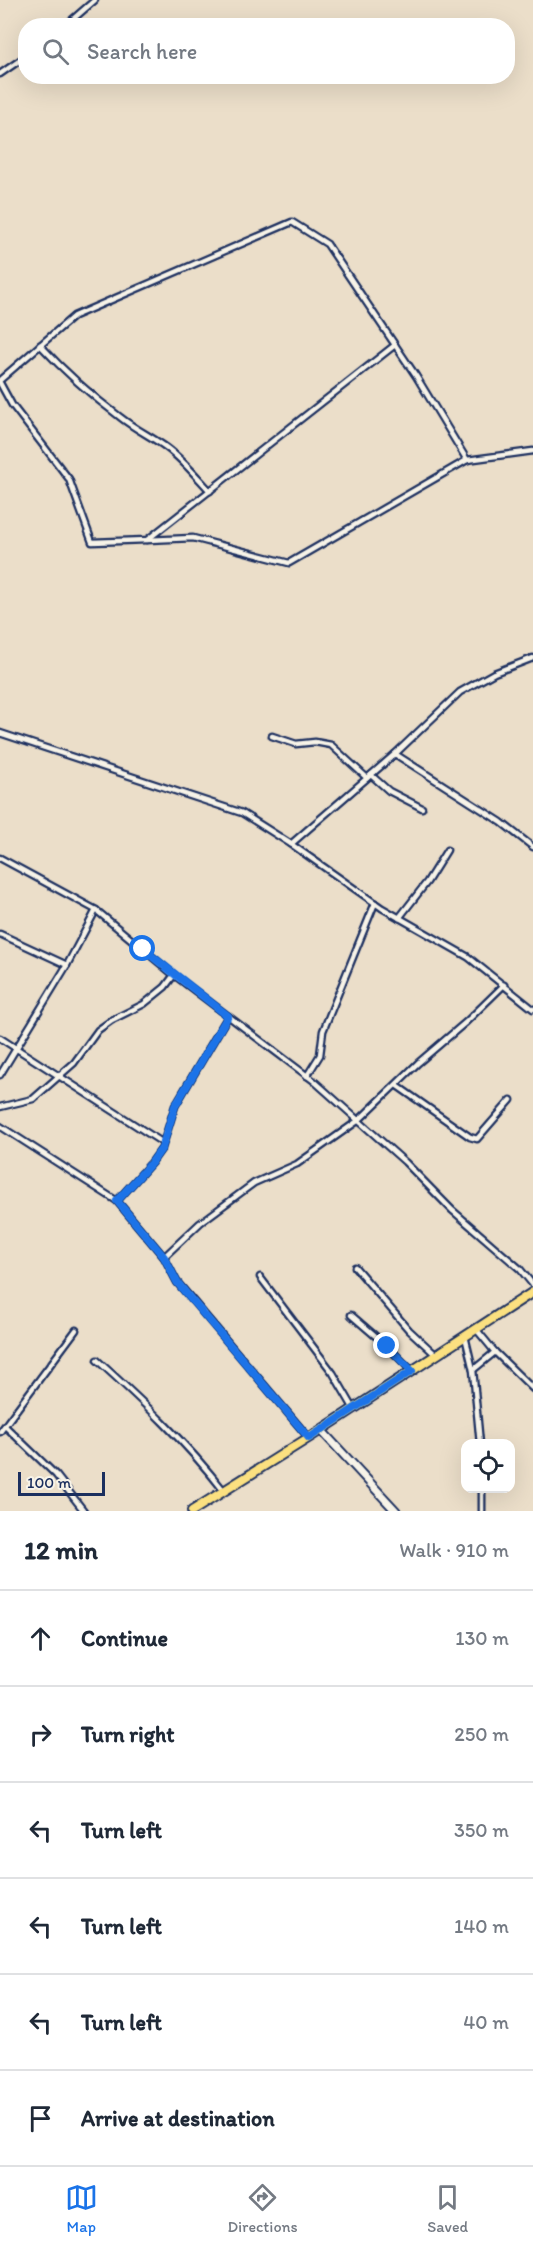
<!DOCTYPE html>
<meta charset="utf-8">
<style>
body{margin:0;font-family:Itim,sans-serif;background:#f6f6f7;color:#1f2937}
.controls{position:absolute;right:18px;bottom:18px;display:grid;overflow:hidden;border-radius:12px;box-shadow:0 6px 24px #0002}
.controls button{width:54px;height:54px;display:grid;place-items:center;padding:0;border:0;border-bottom:2px solid #e0e1e3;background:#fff;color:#1f2937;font:30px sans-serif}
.scale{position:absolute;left:18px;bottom:15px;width:87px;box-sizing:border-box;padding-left:6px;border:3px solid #1b2f5e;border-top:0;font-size:16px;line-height:21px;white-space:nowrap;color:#1b2f5e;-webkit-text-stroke:4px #f7f3e8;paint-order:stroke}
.stop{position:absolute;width:18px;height:18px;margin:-14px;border:4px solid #1a73e8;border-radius:50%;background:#fff}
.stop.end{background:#1a73e8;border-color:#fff;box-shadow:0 2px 6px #0008}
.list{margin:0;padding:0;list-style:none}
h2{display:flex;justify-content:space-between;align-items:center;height:78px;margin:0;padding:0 24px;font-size:26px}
h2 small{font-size:20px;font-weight:400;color:#747a83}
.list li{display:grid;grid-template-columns:39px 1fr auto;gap:18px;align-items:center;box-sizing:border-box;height:96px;padding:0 24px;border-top:2px solid #e0e1e3}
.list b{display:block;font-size:22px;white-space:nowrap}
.list em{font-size:20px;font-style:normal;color:#747a83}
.icon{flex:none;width:33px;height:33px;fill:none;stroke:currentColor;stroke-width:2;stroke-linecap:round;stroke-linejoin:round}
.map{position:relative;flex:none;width:533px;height:1511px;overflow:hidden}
.search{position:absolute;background:#fff;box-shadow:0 6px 24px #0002;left:18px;right:18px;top:18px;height:66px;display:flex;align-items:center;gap:15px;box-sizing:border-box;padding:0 21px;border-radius:24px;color:#747a83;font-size:22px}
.sheet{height:654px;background:#fff}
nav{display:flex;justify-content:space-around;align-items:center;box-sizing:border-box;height:84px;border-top:2px solid #e0e1e3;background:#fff;font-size:16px;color:#747a83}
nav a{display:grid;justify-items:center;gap:3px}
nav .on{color:#1a73e8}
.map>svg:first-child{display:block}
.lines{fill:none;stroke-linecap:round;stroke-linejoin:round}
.street-casing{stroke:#1b2f5e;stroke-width:9}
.secondary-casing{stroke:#1b2f5e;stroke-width:11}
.primary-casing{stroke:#1b2f5e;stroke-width:12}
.street{stroke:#f7f3e8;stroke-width:4.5}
.secondary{stroke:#f7f3e8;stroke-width:7}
.primary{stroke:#fbe080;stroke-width:8}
.route{stroke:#1a73e8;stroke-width:8}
</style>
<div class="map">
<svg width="533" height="1511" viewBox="0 0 533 1511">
<rect width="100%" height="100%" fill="#ebdec9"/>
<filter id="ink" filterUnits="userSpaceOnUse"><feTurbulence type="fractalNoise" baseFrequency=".0167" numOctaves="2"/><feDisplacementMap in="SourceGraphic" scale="12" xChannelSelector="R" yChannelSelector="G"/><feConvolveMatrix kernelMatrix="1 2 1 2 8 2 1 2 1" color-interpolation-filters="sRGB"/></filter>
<g filter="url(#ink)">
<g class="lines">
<g class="street-casing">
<g id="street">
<polyline points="65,26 95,0"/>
<polyline points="0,74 26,56"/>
<path d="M40 345C64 371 92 396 120 417 135 429 152 437 167 448 183 460 196 476 210 491"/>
<polyline points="0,380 74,316 292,222 327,244 416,376 467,460 533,451"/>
<polyline points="0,383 12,405 69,479 92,542 147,540 395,345"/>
<polyline points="147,540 193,538 289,563 467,460"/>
<polyline points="0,733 242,813 291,844 382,908 468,957 533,1009"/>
<polyline points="272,736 296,744 315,742 331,745 367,778"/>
<polyline points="395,754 501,822 533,847"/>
<polyline points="371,775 389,791 422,808"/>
<polyline points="291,844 395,754 460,692 494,673 533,658"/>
<polyline points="0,858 96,910 174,975 314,1081 405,1162 452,1210 520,1269 533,1285"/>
<polyline points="399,918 427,882 447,850"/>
<polyline points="0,934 67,965"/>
<polyline points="0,1038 163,1143"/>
<polyline points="0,1075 67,965 96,910"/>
<polyline points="307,1076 320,1055 323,1031 375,903"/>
<polyline points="396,1085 470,1137 477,1139 511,1100"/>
<polyline points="0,1107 33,1099 74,1063 98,1030 112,1020 144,1004 165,987 174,975"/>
<polyline points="0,1126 117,1201 164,1257 177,1282 309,1438"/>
<polyline points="117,1201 152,1162 162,1148 175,1106 228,1016"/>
<polyline points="164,1257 200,1223 254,1183 297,1164 359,1120 418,1063 466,1022 504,985"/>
<polyline points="355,1267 409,1330 436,1355"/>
<polyline points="260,1277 333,1373 354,1409"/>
<polyline points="351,1315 387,1346 412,1371"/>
<polyline points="476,1329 495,1352 533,1389"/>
<polyline points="465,1336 473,1370 480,1444"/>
<path d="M97 1360C142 1401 186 1442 224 1491"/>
<polyline points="473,1370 495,1352"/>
<polyline points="5,1426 56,1475 84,1511"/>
<polyline points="0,1432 76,1330"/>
<polyline points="482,1511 482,1488"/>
</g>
</g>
<g class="secondary-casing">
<polyline id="secondary" points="321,1430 396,1511"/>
</g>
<g class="primary-casing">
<polyline id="primary" points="192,1511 321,1430 533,1292"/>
</g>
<use href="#street" class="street"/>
<use href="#secondary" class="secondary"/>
<use href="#primary" class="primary"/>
</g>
</g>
<g class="lines" filter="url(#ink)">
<polyline class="route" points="143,949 228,1016 175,1106 162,1148 152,1162 117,1201 164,1257 177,1282 189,1297 309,1438 412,1371 387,1346"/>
</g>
</svg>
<div class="controls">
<button><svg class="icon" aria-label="locate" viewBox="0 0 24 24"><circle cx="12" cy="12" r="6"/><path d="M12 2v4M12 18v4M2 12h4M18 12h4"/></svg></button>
</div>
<div class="scale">100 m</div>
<div class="stop" style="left:143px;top:949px"></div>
<div class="stop end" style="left:387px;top:1346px"></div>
<div class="search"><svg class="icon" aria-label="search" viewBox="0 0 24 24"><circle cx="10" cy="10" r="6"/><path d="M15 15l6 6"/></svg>Search here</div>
</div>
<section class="sheet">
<h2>12 min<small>Walk · 910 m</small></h2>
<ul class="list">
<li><svg class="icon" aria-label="ahead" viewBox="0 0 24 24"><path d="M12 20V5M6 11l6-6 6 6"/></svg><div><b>Continue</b></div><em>130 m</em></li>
<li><svg class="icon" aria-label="right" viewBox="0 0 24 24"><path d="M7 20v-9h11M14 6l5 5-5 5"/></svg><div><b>Turn right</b></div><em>250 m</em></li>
<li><svg class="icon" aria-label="left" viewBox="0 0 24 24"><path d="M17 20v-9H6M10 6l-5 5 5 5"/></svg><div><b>Turn left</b></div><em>350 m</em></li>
<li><svg class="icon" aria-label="left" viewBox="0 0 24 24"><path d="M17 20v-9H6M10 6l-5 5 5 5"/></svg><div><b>Turn left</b></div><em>140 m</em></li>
<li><svg class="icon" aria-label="left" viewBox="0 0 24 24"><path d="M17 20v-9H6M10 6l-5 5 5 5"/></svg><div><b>Turn left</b></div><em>40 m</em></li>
<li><svg class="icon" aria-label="arrive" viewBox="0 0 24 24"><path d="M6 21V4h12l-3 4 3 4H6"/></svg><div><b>Arrive at destination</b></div></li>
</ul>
</section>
<nav>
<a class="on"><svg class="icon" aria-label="map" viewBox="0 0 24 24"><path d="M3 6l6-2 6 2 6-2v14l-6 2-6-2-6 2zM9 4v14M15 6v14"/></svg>Map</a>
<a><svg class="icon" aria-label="directions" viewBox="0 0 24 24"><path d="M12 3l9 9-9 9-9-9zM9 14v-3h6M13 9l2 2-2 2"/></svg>Directions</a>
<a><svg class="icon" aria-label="saved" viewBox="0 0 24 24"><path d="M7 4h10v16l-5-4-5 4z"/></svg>Saved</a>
</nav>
